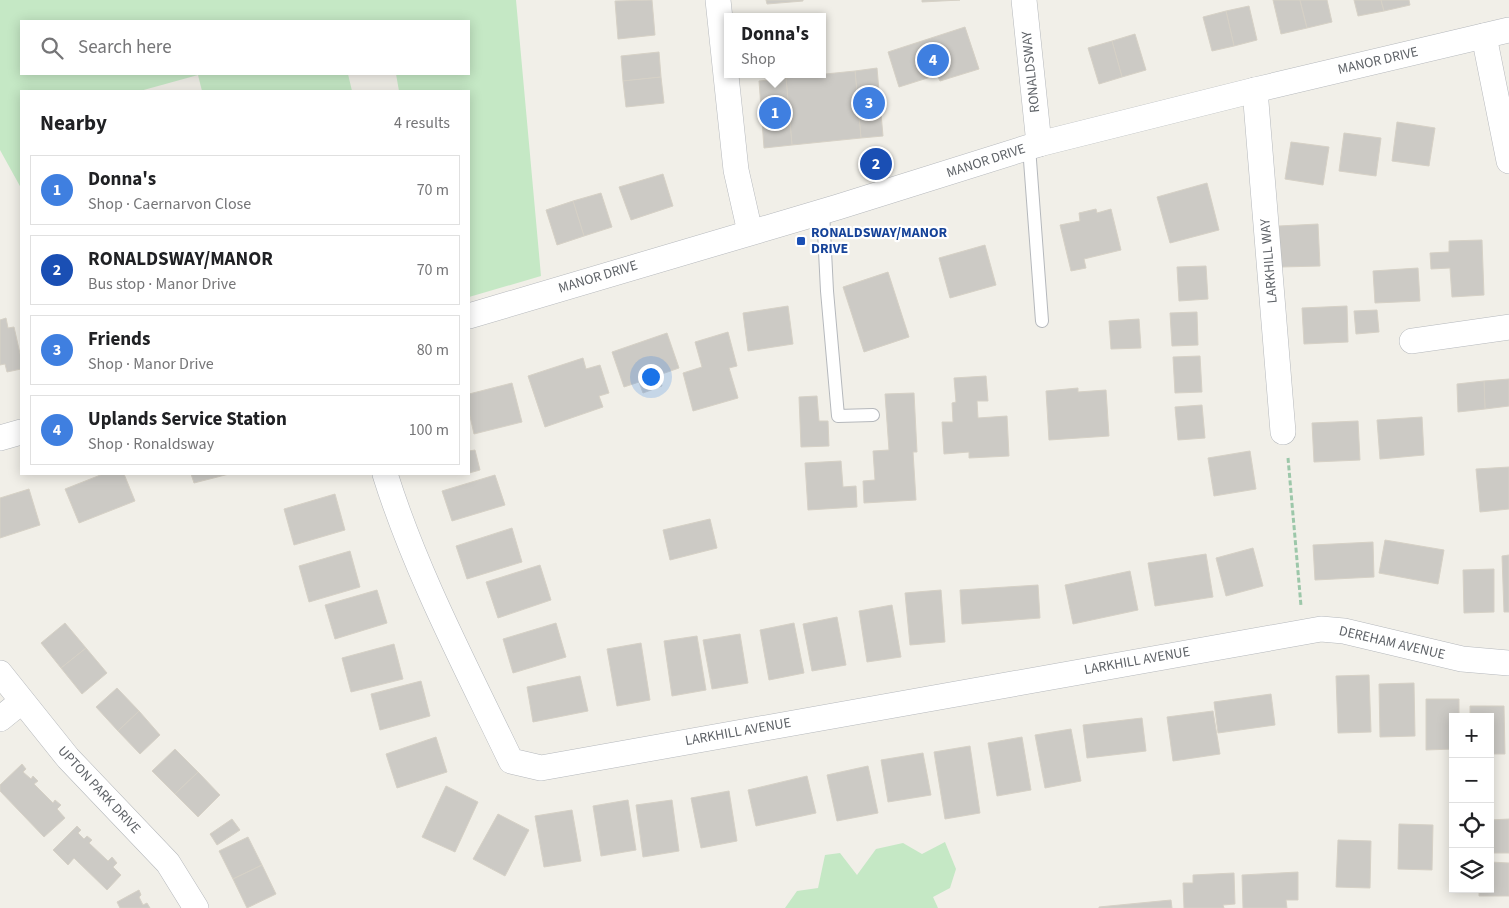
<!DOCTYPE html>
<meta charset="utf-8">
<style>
body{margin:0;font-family:"Source Sans 3",sans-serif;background:#f2f2f2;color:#202124}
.controls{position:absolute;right:15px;bottom:15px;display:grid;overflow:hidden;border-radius:0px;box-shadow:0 2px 12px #0003}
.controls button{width:45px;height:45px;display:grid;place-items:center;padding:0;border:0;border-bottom:1px solid #e0e0e0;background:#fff;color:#202124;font:25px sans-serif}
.you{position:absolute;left:650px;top:376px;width:18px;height:18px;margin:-12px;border:4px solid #fff;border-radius:50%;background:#1a73e8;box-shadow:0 0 0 8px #1a73e833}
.badge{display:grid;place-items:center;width:32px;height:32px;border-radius:50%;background:#ea4335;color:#fff;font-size:16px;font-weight:700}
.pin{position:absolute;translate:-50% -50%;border:2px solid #fff;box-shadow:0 1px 5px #0006}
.popup{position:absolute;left:724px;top:13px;width:102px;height:65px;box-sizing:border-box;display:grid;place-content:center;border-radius:0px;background:#fff;filter:drop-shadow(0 1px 4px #0005);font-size:16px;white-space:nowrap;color:#757577}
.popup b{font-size:19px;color:#202124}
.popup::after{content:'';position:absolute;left:50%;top:100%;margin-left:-10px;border:10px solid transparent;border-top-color:#fff}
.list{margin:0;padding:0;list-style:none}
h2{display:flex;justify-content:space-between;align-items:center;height:65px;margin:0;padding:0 20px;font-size:21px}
h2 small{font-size:16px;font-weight:400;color:#757577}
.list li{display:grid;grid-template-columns:32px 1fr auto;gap:15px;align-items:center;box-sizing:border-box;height:70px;margin:0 10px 10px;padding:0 10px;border:1px solid #e0e0e0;border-radius:0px}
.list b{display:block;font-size:19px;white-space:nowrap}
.list p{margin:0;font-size:16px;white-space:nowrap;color:#757577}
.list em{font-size:16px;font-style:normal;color:#757577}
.icon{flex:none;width:28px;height:28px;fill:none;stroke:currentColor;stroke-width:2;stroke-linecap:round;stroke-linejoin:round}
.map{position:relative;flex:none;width:1509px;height:908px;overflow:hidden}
.search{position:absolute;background:#fff;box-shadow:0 2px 12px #0003;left:20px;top:20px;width:450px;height:55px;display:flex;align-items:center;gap:12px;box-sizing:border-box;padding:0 18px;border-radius:0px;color:#757577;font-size:19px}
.panel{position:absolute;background:#fff;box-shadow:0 2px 12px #0003;left:20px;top:90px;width:450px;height:385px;border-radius:0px}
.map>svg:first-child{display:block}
.green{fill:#c5e8c5}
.building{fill:#cccac5;stroke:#d6d1c6}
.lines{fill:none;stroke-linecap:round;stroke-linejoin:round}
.service-casing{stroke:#b5b8bc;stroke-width:14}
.minor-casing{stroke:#b5b8bc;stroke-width:26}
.path{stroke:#9cc7a9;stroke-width:3;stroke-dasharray:5 2.5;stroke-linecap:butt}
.service{stroke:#fff;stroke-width:12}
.minor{stroke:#fff;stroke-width:25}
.transit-dot{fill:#1a4fb4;stroke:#fff;stroke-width:2}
.labels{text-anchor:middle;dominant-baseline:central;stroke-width:4.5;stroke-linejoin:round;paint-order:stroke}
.street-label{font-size:14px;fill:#5f6368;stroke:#fff}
.transit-label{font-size:14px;font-weight:bold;fill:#164399;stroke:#fff;text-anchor:start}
</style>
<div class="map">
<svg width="1509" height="908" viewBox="0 0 1509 908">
<rect width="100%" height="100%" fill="#f1efe8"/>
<g class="green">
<polygon points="0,0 516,0 541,276 469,297 469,91 399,91 396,74 469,74 469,21 21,21 21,74 348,74 352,91 202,91 198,75 140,91 21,91 21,188 0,150"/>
<polygon points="945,842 956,869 950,888 933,897 938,908 785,908 797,891 818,888 825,855 840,853 857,875 876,849 903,843 922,854"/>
</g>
<g class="building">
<polygon points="652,0 655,35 618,39 615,1"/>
<polygon points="766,0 803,0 803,1 767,4"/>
<polygon points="922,0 960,0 922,2"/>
<polygon points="1273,0 1300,0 1307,28 1281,34"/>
<polygon points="1300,0 1327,0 1332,22 1307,28"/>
<polygon points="1354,0 1381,0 1384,11 1358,16"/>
<polygon points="1381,0 1409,0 1410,5 1384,11"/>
<polygon points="1249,6 1257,40 1234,46 1226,11"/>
<polygon points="1226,11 1234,46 1212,51 1203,17"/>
<polygon points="965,27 979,69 940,81 937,75 899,87 888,52"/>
<polygon points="1135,34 1146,70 1122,77 1112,41"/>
<polygon points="1112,41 1122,77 1099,84 1088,48"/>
<polygon points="659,52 661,77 623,81 621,56"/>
<polygon points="877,68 883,136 861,138 855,71"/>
<polygon points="855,71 861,138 792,145 786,78"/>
<polygon points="661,77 664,103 626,107 623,81"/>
<polygon points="786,78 792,145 764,148 759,81"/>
<polygon points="1397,122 1435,128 1429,166 1392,161"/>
<polygon points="1344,133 1381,138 1376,176 1339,171"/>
<polygon points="1291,142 1329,147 1323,185 1285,179"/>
<polygon points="663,174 673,206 631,220 619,187"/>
<polygon points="1207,183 1219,230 1170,243 1157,197"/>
<polygon points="601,193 612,227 584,236 573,201"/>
<polygon points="573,201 584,236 557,245 546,210"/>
<polygon points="1096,209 1097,213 1111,209 1121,250 1084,259 1086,268 1071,271 1060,225 1080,221 1079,213"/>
<polygon points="1318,224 1320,266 1281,267 1279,226"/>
<polygon points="1482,240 1484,295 1452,297 1450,268 1431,269 1430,253 1449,252 1449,241"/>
<polygon points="985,245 996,285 950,298 939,258"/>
<polygon points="1206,266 1208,299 1179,301 1177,267"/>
<polygon points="1418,268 1420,301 1375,303 1373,271"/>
<polygon points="888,272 909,337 864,352 843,287"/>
<polygon points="788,306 793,344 748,351 743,313"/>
<polygon points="1347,306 1348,342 1304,344 1302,308"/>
<polygon points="1377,310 1379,332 1356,334 1354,311"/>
<polygon points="1197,312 1198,345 1172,346 1170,313"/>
<polygon points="6,318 8,328 14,327 21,358 21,369 7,372 5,364 0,365 0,320"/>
<polygon points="1139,319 1141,348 1111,349 1109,321"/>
<polygon points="728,332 737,366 729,368 738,398 693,411 683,373 702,367 695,342"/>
<polygon points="667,333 679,368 659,375 662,386 643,393 639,382 624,387 612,352"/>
<polygon points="1200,356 1202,392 1175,393 1173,357"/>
<polygon points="583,358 586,369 600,365 609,393 599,396 603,407 545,427 528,376"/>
<polygon points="986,376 988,401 977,401 978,418 1007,416 1009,456 969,458 969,452 944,454 942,422 953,422 952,403 956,402 954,378"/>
<polygon points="1509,379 1509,406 1485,409 1484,381"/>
<polygon points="1484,381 1485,409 1458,412 1457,384"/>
<polygon points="512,383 522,422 474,434 469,412 469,394"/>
<polygon points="1078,388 1078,392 1106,390 1109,436 1049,440 1046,391"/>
<polygon points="914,393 917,452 913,452 916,500 864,503 863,481 875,480 873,451 889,450 885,394"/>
<polygon points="817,396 819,421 828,421 829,446 801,447 799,397"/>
<polygon points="1202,405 1205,438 1178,440 1175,407"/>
<polygon points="1422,417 1424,455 1380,459 1377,420"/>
<polygon points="1358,421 1360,460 1314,462 1312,423"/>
<polygon points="475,450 480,470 469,473 469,451"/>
<polygon points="1250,451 1256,489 1214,496 1208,458"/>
<polygon points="841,461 843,487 856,486 857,507 808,510 805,463"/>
<polygon points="1509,467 1509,509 1480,512 1476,469"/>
<polygon points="103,474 124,474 135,501 79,523 65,489"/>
<polygon points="191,474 229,474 194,483"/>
<polygon points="495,475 505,505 452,521 442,491"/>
<polygon points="29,489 40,525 0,538 0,498"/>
<polygon points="335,494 345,530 294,545 284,509"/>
<polygon points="710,519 717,548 670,560 663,530"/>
<polygon points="512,528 522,562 467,579 456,546"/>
<polygon points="1385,540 1444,550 1438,584 1379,573"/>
<polygon points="1373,542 1374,577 1315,580 1313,545"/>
<polygon points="1253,548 1263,586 1226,596 1216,558"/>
<polygon points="350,551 360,587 309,602 299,566"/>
<polygon points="1206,554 1213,597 1155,606 1148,563"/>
<polygon points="1509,555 1509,612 1504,612 1502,556"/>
<polygon points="540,565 551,600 498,618 486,582"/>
<polygon points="1494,569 1494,612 1464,613 1463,570"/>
<polygon points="1130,571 1138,610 1073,624 1065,585"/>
<polygon points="1038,585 1040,618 962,624 960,590"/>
<polygon points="377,590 387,623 335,639 325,605"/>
<polygon points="941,590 945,642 910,645 905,593"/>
<polygon points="892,605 901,657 867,662 859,611"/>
<polygon points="837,617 846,665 812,671 803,624"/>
<polygon points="65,623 86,648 61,668 41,643"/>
<polygon points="556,623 566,657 513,673 503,639"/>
<polygon points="794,623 804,673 769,680 760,630"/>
<polygon points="740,634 748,683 712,689 703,640"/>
<polygon points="697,636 706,690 672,696 664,641"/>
<polygon points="641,643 650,700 617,706 607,649"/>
<polygon points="394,644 403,679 351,692 342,658"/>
<polygon points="86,648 107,673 82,694 61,668"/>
<polygon points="1369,675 1371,732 1338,733 1336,676"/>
<polygon points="580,676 588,711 533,722 527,687"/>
<polygon points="421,681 430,716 380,730 371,694"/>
<polygon points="1414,683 1415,736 1380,737 1379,684"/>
<polygon points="117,688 139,711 118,731 96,707"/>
<polygon points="1271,694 1275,725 1218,733 1214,702"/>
<polygon points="1426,699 1459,699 1459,717 1453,717 1453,749 1426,750"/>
<polygon points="1470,706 1504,706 1505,754 1490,754 1490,717 1470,717"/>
<polygon points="139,711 160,735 140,754 118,731"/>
<polygon points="1213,711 1220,754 1173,761 1167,717"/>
<polygon points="1142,718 1146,751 1087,758 1083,725"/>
<polygon points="1071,729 1081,781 1045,788 1035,735"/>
<polygon points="436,737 447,772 397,788 386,754"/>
<polygon points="1022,737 1031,790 997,796 988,743"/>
<polygon points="970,746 980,813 945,819 934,752"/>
<polygon points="175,749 198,772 175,794 152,771"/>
<polygon points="923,753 931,795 888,802 881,760"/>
<polygon points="22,764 26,769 23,772 31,779 33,776 38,781 34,784 53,803 55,800 61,805 57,809 65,818 44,837 0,791 0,785"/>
<polygon points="868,766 878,813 837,821 827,775"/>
<polygon points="198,772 220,795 198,817 175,794"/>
<polygon points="807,776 816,813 756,826 748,790"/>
<polygon points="446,786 478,802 455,852 422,837"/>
<polygon points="729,791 737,841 701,848 691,798"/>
<polygon points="628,800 636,850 601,856 593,806"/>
<polygon points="672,800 679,851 643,857 636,805"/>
<polygon points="572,810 581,861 544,867 535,816"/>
<polygon points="498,814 529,830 505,876 473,859"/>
<polygon points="232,819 240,830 217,845 210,834"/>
<polygon points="1509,819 1509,853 1490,853 1490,820"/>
<polygon points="1399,824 1433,825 1432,870 1398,869"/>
<polygon points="77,826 81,830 78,833 84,839 87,836 92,840 89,843 108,861 112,857 117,863 113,867 121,875 107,890 74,858 68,865 53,850"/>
<polygon points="248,837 262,865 233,879 219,851"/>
<polygon points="1338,840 1371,841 1370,888 1336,887"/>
<polygon points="1490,862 1509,863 1509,896 1479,896 1479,889 1490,889"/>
<polygon points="262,865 276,894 247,908 233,879"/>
<polygon points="1298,872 1298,900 1286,900 1287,908 1243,908 1242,875"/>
<polygon points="1234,873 1235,904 1223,905 1224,908 1184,908 1183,883 1193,883 1193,875"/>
<polygon points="139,890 141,895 139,897 143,905 147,903 150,908 120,908 117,902"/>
<polygon points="1171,900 1172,908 1099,908 1099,907"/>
</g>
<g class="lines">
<g class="service-casing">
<g id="service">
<polyline points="1029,147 1042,321"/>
<polyline points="823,211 827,291 838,416 873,415"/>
</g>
</g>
<g class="minor-casing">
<g id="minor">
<polyline points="718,0 736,170 750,232"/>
<polyline points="1024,0 1039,144"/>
<polyline points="1484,36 1509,161"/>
<polyline points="1255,90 1283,432"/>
<polyline points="469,316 838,207 1039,144 1255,90 1509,30"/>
<polyline points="1412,341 1509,327"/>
<polyline points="0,438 21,432"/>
<path d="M385 474C416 573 466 667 511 761L541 768 1321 629 1344 631 1462 659 1509 663"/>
<polyline points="0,673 68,758 168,863 196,908"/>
<polyline points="0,719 21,702"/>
</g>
</g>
<polyline class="path" points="1288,458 1301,606"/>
<use href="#service" class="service"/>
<use href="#minor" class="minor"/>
</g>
<rect class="transit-dot" x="796" y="236" width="10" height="10" rx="2.5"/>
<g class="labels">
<g class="street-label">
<text transform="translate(1378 61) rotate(-13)">MANOR DRIVE</text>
<text transform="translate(1031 72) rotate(-96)">RONALDSWAY</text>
<text transform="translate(986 161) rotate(-18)">MANOR DRIVE</text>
<text transform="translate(1269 261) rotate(-95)">LARKHILL WAY</text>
<text transform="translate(598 277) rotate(-17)">MANOR DRIVE</text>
<text transform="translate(1392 643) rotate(13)">DEREHAM AVENUE</text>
<text transform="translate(1137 661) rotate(-10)">LARKHILL AVENUE</text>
<text transform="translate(738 732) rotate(-10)">LARKHILL AVENUE</text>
<text transform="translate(99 790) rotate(47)">UPTON PARK DRIVE</text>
</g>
<g class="transit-label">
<text x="811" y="233">RONALDSWAY/MANOR<tspan x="811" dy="16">DRIVE</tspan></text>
</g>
</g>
</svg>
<div class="controls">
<button>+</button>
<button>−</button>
<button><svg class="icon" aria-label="locate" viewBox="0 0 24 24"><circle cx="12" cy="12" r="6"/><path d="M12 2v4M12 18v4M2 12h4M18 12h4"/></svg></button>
<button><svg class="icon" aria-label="layers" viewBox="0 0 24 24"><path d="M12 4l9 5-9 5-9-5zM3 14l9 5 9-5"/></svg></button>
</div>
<div class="you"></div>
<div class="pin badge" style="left:775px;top:113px;background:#3f7fe0">1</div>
<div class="popup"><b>Donna's</b>Shop</div>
<div class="pin badge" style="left:876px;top:164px;background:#1a4fb4">2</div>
<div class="pin badge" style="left:869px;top:103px;background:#3f7fe0">3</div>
<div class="pin badge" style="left:933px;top:60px;background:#3f7fe0">4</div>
<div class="search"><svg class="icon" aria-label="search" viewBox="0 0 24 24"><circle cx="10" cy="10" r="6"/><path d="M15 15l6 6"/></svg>Search here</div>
<section class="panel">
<h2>Nearby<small>4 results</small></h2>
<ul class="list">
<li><span class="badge" style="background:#3f7fe0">1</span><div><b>Donna's</b><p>Shop · Caernarvon Close</p></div><em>70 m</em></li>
<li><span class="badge" style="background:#1a4fb4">2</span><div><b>RONALDSWAY/MANOR</b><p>Bus stop · Manor Drive</p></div><em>70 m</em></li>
<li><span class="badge" style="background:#3f7fe0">3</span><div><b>Friends</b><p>Shop · Manor Drive</p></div><em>80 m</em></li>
<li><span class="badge" style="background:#3f7fe0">4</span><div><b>Uplands Service Station</b><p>Shop · Ronaldsway</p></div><em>100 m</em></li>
</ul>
</section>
</div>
